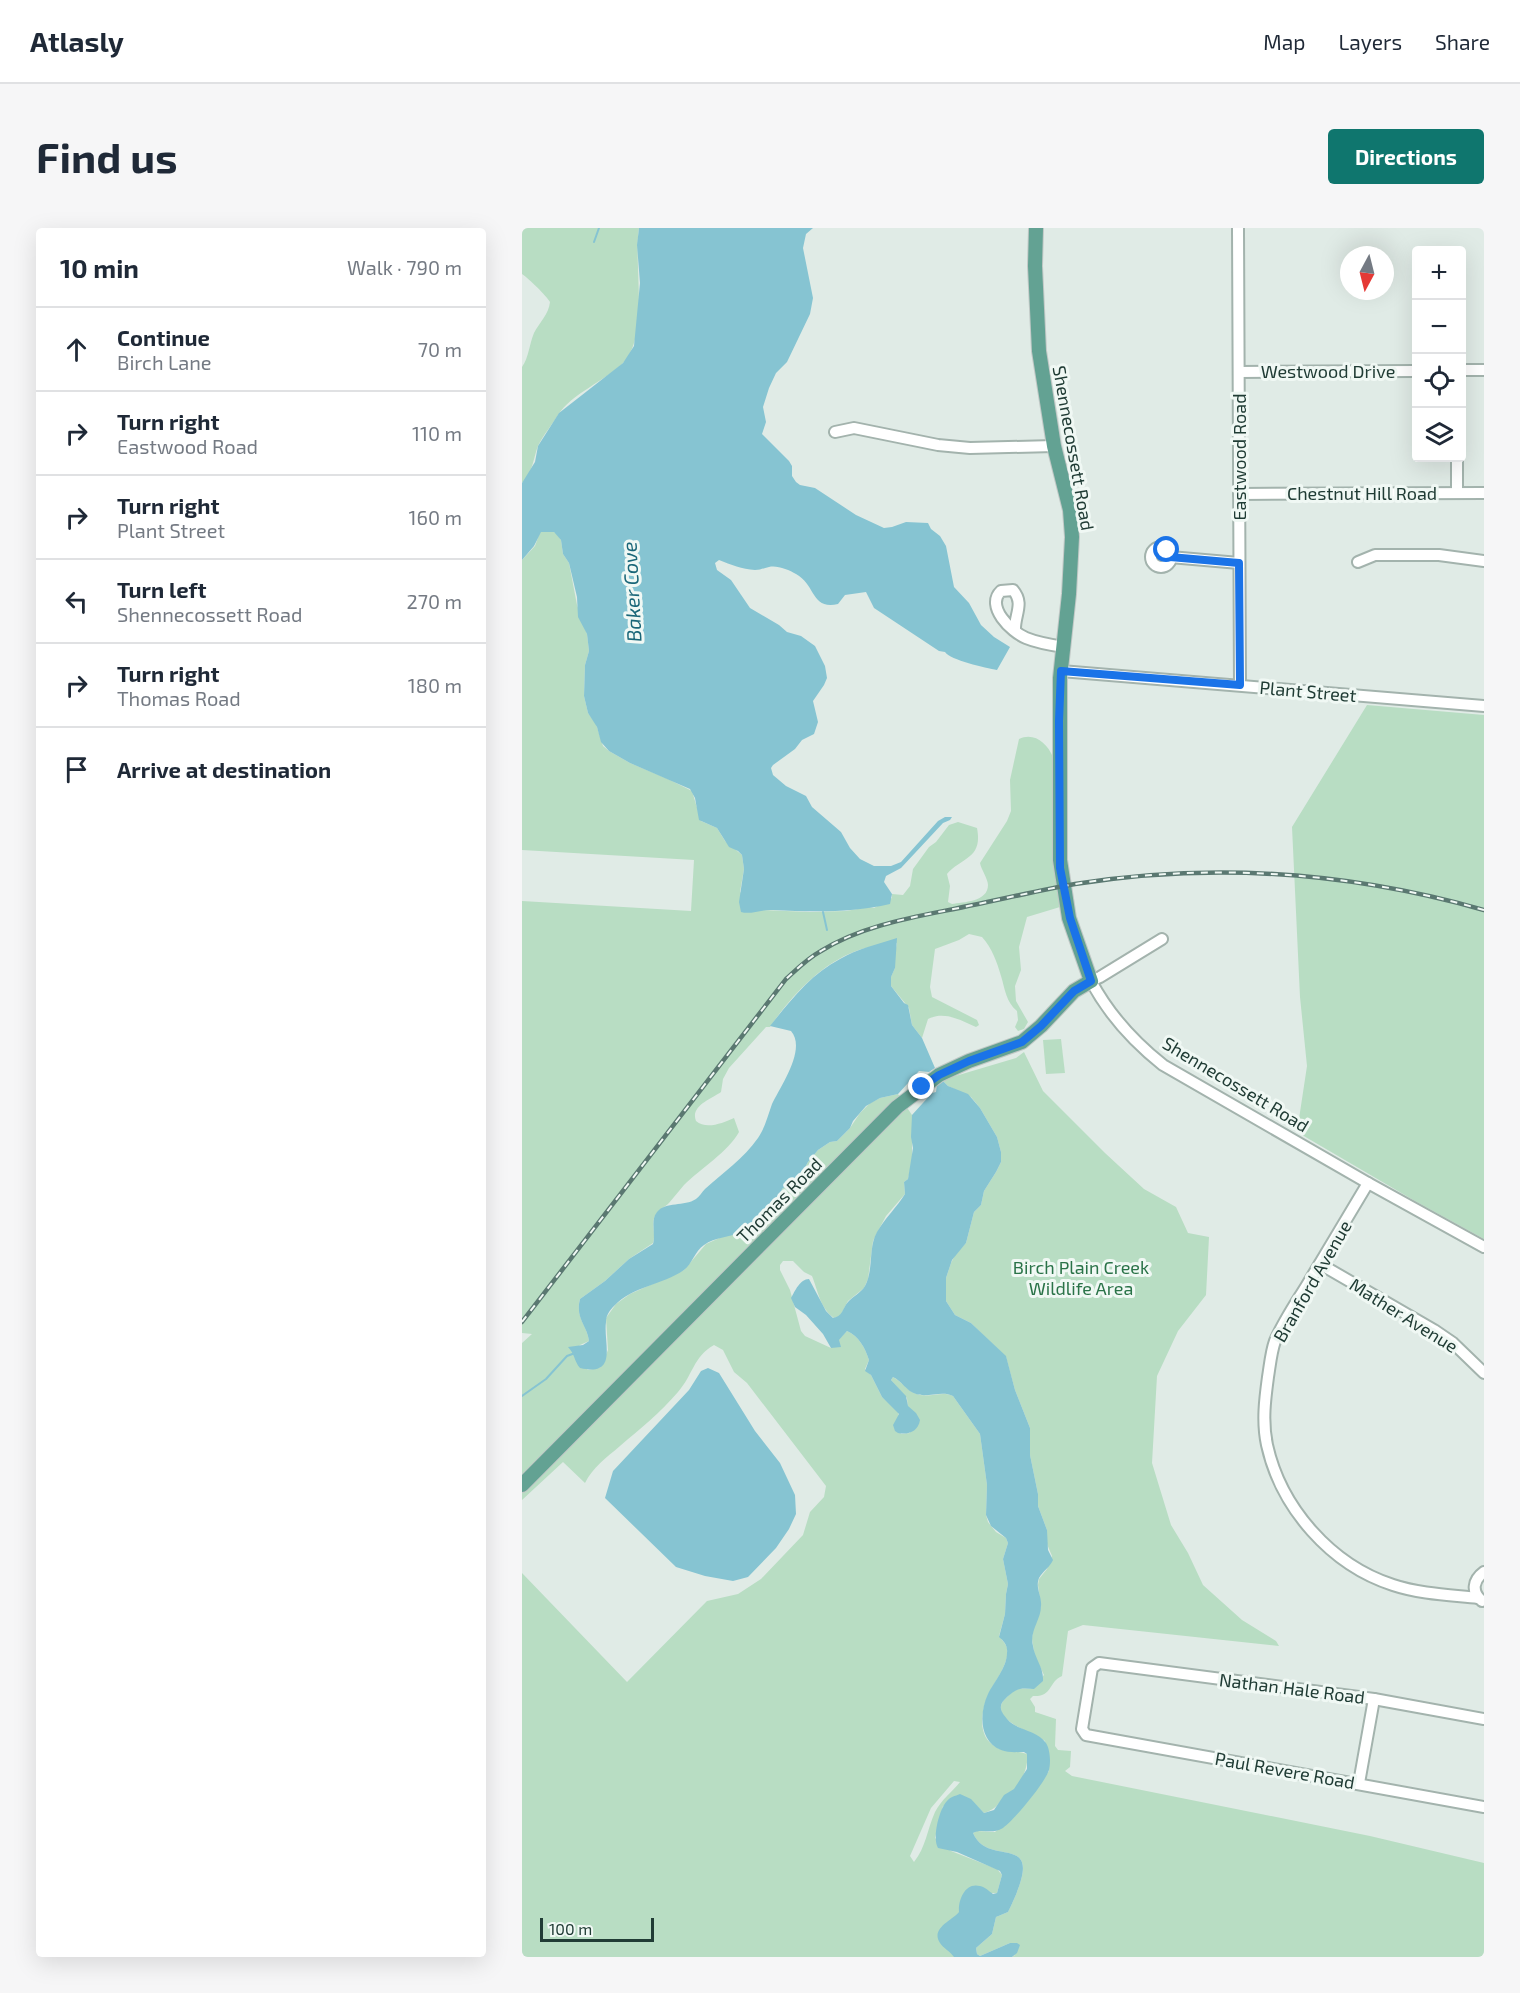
<!DOCTYPE html>
<meta charset="utf-8">
<style>
body{margin:0;font-family:"Exo 2",sans-serif;background:#f6f6f7;color:#1f2937}
.controls{position:absolute;right:18px;top:18px;display:grid;overflow:hidden;border-radius:6px;box-shadow:0 6px 24px #0002}
.controls button{width:54px;height:54px;display:grid;place-items:center;padding:0;border:0;border-bottom:2px solid #e0e1e3;background:#fff;color:#1f2937;font:30px sans-serif}
.compass{position:absolute;left:818px;top:18px;width:54px;height:54px;border-radius:50%;background:#fff;box-shadow:0 6px 24px #0002;rotate:187deg}
.scale{position:absolute;left:18px;bottom:15px;width:114px;box-sizing:border-box;padding-left:6px;border:3px solid #203c35;border-top:0;font-size:16px;line-height:21px;white-space:nowrap;color:#203c35;-webkit-text-stroke:4px #f0f8f4;paint-order:stroke}
.stop{position:absolute;width:18px;height:18px;margin:-14px;border:4px solid #1a73e8;border-radius:50%;background:#fff}
.stop.end{background:#1a73e8;border-color:#fff;box-shadow:0 2px 6px #0008}
.list{margin:0;padding:0;list-style:none}
h2{display:flex;justify-content:space-between;align-items:center;height:78px;margin:0;padding:0 24px;font-size:26px}
h2 small{font-size:20px;font-weight:400;color:#747a83}
.list li{display:grid;grid-template-columns:39px 1fr auto;gap:18px;align-items:center;box-sizing:border-box;height:84px;padding:0 24px;border-top:2px solid #e0e1e3}
.list b{display:block;font-size:22px;white-space:nowrap}
.list p{margin:0;font-size:20px;white-space:nowrap;color:#747a83}
.list em{font-size:20px;font-style:normal;color:#747a83}
.icon{flex:none;width:33px;height:33px;fill:none;stroke:currentColor;stroke-width:2;stroke-linecap:round;stroke-linejoin:round}
.map{position:relative;flex:none;width:962px;height:1729px;overflow:hidden;border-radius:6px}
header{display:flex;align-items:center;gap:36px;box-sizing:border-box;height:84px;padding:0 30px;background:#fff;border-bottom:2px solid #e0e1e3}
header strong{font-size:28px}
nav{display:flex;gap:33px;margin-inline-start:auto;font-size:21px}
.intro{display:flex;align-items:center;justify-content:space-between;box-sizing:border-box;height:144px;padding:0 36px}
h1{margin:0;font-size:42px}
.button{padding:15px 27px;border-radius:6px;background:#0f766e;color:#fff;font-size:21px;font-weight:700}
main{display:flex;gap:36px;padding:0 36px}
aside{flex:1;background:#fff;border-radius:6px;box-shadow:0 6px 24px #0002}
.map>svg:first-child{display:block}
.green{fill:#b8ddc3;fill-rule:evenodd}
.water{fill:#86c4d2}
.lines{fill:none;stroke-linecap:round;stroke-linejoin:round}
.stream{stroke:#86c4d2;stroke-width:2}
.minor-casing{stroke:#a3b3ad;stroke-width:14}
.major-casing{stroke:#c1c8c6;stroke-width:16}
.minor{stroke:#fff;stroke-width:10}
.major{stroke:#63a293;stroke-width:14}
.rail-casing{stroke:#5a7871;stroke-width:4.5}
.rail{stroke:#f0f8f4;stroke-width:2;stroke-dasharray:7;stroke-linecap:butt}
.route{stroke:#1a73e8;stroke-width:8}
.labels{text-anchor:middle;dominant-baseline:central;stroke-width:6;stroke-linejoin:round;paint-order:stroke}
.street-label{font-size:18px;fill:#203c35;stroke:#f0f8f4}
.park-label{font-size:18px;fill:#2a7348;stroke:#f0f8f4}
.water-label{font-size:20px;font-style:italic;fill:#196678;stroke:#f0f8f4}
</style>
<header>
<strong>Atlasly</strong>
<nav><a>Map</a><a>Layers</a><a>Share</a></nav>
</header>
<div class="intro"><h1>Find us</h1><a class="button">Directions</a></div>
<main>
<aside>
<h2>10 min<small>Walk · 790 m</small></h2>
<ul class="list">
<li><svg class="icon" aria-label="ahead" viewBox="0 0 24 24"><path d="M12 20V5M6 11l6-6 6 6"/></svg><div><b>Continue</b><p>Birch Lane</p></div><em>70 m</em></li>
<li><svg class="icon" aria-label="right" viewBox="0 0 24 24"><path d="M7 20v-9h11M14 6l5 5-5 5"/></svg><div><b>Turn right</b><p>Eastwood Road</p></div><em>110 m</em></li>
<li><svg class="icon" aria-label="right" viewBox="0 0 24 24"><path d="M7 20v-9h11M14 6l5 5-5 5"/></svg><div><b>Turn right</b><p>Plant Street</p></div><em>160 m</em></li>
<li><svg class="icon" aria-label="left" viewBox="0 0 24 24"><path d="M17 20v-9H6M10 6l-5 5 5 5"/></svg><div><b>Turn left</b><p>Shennecossett Road</p></div><em>270 m</em></li>
<li><svg class="icon" aria-label="right" viewBox="0 0 24 24"><path d="M7 20v-9h11M14 6l5 5-5 5"/></svg><div><b>Turn right</b><p>Thomas Road</p></div><em>180 m</em></li>
<li><svg class="icon" aria-label="arrive" viewBox="0 0 24 24"><path d="M6 21V4h12l-3 4 3 4H6"/></svg><div><b>Arrive at destination</b></div></li>
</ul>
</aside>
<div class="map">
<svg width="962" height="1729" viewBox="0 0 962 1729">
<rect width="100%" height="100%" fill="#e0ebe6"/>
<g class="green">
<path d="M0 0H117C111 36 128 107 101 135 83 153 49 166 36 187 30 197 21 207 16 218 11 231 11 244 0 255V139C7 129 7 117 12 105 17 95 27 86 28 74 24 67 7 51 0 46Z"/>
<path d="M23 303 32 304 35 306 39 312 41 326 47 335 55 377 65 406 67 423 63 437 62 468 66 485 74 496 81 518 87 523 108 535 146 551 170 563 179 593 195 600 203 613 220 627 222 641 218 664 240 682 288 684 324 683 347 679 352 680 370 670V666L381 667 388 658 391 641 407 619 414 614 427 597 436 594 455 600C461 631 440 629 425 646L428 658 426 674 430 676C441 674 466 674 466 657 466 651 459 641 458 635L485 593 489 583 488 552 497 511C512 504 525 515 531 529 531 580 531 629 538 679L505 689 497 719 499 742 493 758 494 773 506 794 502 801 496 803 493 799 496 792 495 783C484 774 483 761 479 748 475 734 470 720 460 709L447 706 437 712 413 721 408 759 410 769 455 792 457 797 454 799C438 792 423 783 406 791L400 810 390 797 387 780 369 758 368 751 373 740V725L375 715C362 717 347 718 334 723 299 736 269 768 248 799H244L207 840 201 851 199 864C189 871 168 878 174 893 184 902 201 895 212 890L217 904C207 923 178 941 162 957 157 963 152 969 147 975 142 980 136 981 133 988 129 995 134 1006 131 1015L107 1031 83 1053 58 1071C53 1090 65 1097 67 1113L58 1117 52 1124 54 1131 66 1142 79 1139 86 1122 84 1090 94 1076 108 1066 162 1042 184 1016 202 1008 222 1004 252 985V979L258 971 260 961 280 945 286 934 296 922 308 914 315 913 328 900 338 885 348 875 358 870 376 866 390 887V934L386 951 382 954 383 966 364 988 355 1005 351 1013 346 1051 342 1060 326 1073 318 1088 312 1090C298 1080 296 1063 290 1048L282 1044 271 1033H261L258 1037V1042L268 1062 279 1103 283 1108 309 1120 325 1103C337 1108 343 1120 347 1132L343 1141 349 1147 360 1169 376 1183 377 1189 373 1194 379 1206 388 1205 385 1170 369 1152 371 1149C381 1154 386 1165 398 1167 410 1169 421 1163 431 1168L458 1206 465 1257 464 1287 466 1294 474 1304 484 1310 486 1315 481 1331 486 1356 484 1366 483 1386 477 1408C480 1412 484 1416 485 1420 489 1433 471 1456 466 1468 462 1476 460 1486 460 1495 461 1506 464 1513 474 1519 484 1525 495 1522 505 1526 507 1536 500 1555 492 1562 489 1564 486 1564 484 1567 476 1576 474 1581 462 1585L453 1576 421 1578 413 1610 429 1623 475 1641 480 1647 475 1665H469L445 1729H0V1345L105 1454 185 1373 216 1366 239 1351 281 1307 288 1284 302 1269 304 1258 225 1155 212 1144 201 1122 192 1117C171 1129 171 1147 156 1164 139 1184 118 1201 98 1218 84 1230 71 1239 63 1255L41 1234 0 1272V1115L10 1106 0 1105V673L169 683 172 632 0 622V332L13 318 18 304ZM432 1553 438 1554C430 1564 419 1572 413 1584 405 1602 404 1619 392 1634L388 1628 409 1580Z"/>
<polygon points="845,477 962,487 962,1011 893,973 775,904 785,838 778,769 770,599"/>
<polygon points="539,811 543,845 524,846 521,812"/>
<path d="M502 824 521 863 583 925 622 961 654 979 666 1005 687 1009 684 1067 656 1103 635 1148 630 1235 649 1297 666 1325 681 1357 720 1392 754 1413 757 1418 561 1397 546 1403 540 1448C526 1454 531 1469 511 1468L508 1471 513 1479V1484L534 1491 533 1518 536 1522 549 1523 548 1539 543 1543 550 1548 848 1608 962 1635V1729H490L493 1727 488 1715 458 1728 455 1726 454 1720 470 1706 474 1689 486 1684C529 1597 467 1643 451 1605L455 1603 473 1604 506 1573 527 1543 523 1513C512 1505 477 1495 479 1479 479 1474 484 1470 487 1467 493 1460 500 1460 509 1461L522 1447 513 1429 510 1411 511 1399 519 1378 516 1357 517 1351 525 1341 530 1328 525 1316V1302L516 1278V1266L508 1227V1200L493 1162 484 1129 449 1095 433 1087 424 1073V1050L429 1035 433 1027 444 1015 452 984 459 977 462 963 474 944 479 934V924L475 909 458 880 449 869 426 858 420 852 494 830Z"/>
</g>
<g class="water">
<path d="M117 0H291L284 6 281 20 291 70 288 86 265 134 254 145 247 160 241 179 244 194 240 206 267 233 270 238V248L274 254 278 257 293 260 334 287 362 300 370 299 384 294 406 295 409 301 418 308 424 318 432 359 447 375 459 397 472 409 488 419 475 442C464 440 428 432 423 424L417 423 352 380 344 364 323 367 316 376C289 382 294 357 274 346 267 342 255 337 247 339 242 340 239 342 233 342 220 341 209 337 197 332L193 335 195 342 209 352 228 380 257 397 265 404 279 408 293 418 303 438 305 450 302 457 291 473 296 494 292 506 280 512 273 521 251 537 249 540 251 547 264 558 284 568 290 579 319 604 328 620 338 631 352 638H369L379 634 416 593 423 589H430L428 592 421 595 379 640 364 648 362 654 370 666 368 676C329 685 291 684 251 682 240 681 229 687 219 684L217 674 222 641 220 627 216 623 207 619 195 600 177 592 173 570 168 561 108 535 87 523 79 514 75 499 66 485 62 468 63 437 67 423 65 406 56 389 55 369 47 335 41 326 39 312 32 304H19L12 318 0 332V255L13 234 16 218 37 185 101 135 112 118 118 55 115 17Z"/>
<path d="M375 710 373 740 369 749V758L382 775 386 777 390 797 400 810 413 840 407 844 397 843 376 866 358 870 344 878 331 893 328 900 315 913 308 914 296 922 286 934 280 945 260 961 257 973 252 979V985C242 990 233 1000 221 1004 208 1009 193 1009 182 1017 173 1023 170 1036 162 1042 140 1057 111 1058 92 1078 88 1082 84 1087 84 1094 81 1115 97 1149 58 1140 52 1133 53 1126 46 1119L61 1117 67 1113C65 1097 53 1091 58 1071L83 1053 107 1031 131 1016C134 1006 128 992 135 984 144 973 162 979 174 971 177 969 180 964 183 961 201 945 222 930 236 910 243 900 246 887 250 876 258 859 285 821 269 803L248 798C268 773 289 746 318 731 335 721 356 716 375 710Z"/>
<path d="M420 852 426 858 446 866 458 880 475 909 479 924V934L474 944 462 963 459 977 452 984 444 1015 430 1032 424 1050V1073L433 1087 449 1095 484 1128 493 1162 508 1200V1227L516 1266V1278L525 1302 526 1322 531 1332C528 1339 521 1343 517 1350 513 1360 520 1368 519 1378 519 1392 507 1403 511 1418 513 1431 522 1440 521 1453L512 1461C507 1461 503 1460 498 1461 492 1462 479 1473 479 1478 478 1483 482 1487 485 1491 495 1503 514 1501 524 1515 528 1521 529 1534 527 1542 523 1555 492 1592 481 1600 469 1607 460 1600 451 1605 467 1643 529 1597 486 1684L474 1689 470 1706 454 1720 455 1726 458 1728 488 1715H495L498 1717 495 1725 490 1729H432C428 1723 421 1720 418 1715 408 1700 431 1692 437 1684 436 1672 443 1654 458 1658 463 1659 467 1663 471 1666L475 1665 480 1647 478 1643 435 1624 416 1620C410 1611 417 1581 425 1573 428 1569 433 1568 438 1566L449 1571 462 1585 472 1582 482 1567 492 1561 501 1547 505 1541V1526L502 1524C495 1524 486 1525 479 1522 457 1513 457 1485 466 1466 472 1454 485 1439 485 1425 486 1418 482 1413 477 1409L483 1386 484 1366 486 1356 481 1331 486 1315 484 1310 469 1298 464 1287 465 1257 458 1206 431 1168C420 1162 406 1170 394 1166 384 1163 380 1153 371 1149L369 1152 384 1168 386 1178 394 1185 398 1192C396 1204 386 1207 376 1205L373 1203 371 1197 377 1186 360 1169 349 1147 343 1143 347 1132C343 1120 337 1108 325 1103L317 1112 319 1119 309 1120 301 1106 284 1087 273 1079 269 1070C273 1063 278 1051 287 1051L304 1083 311 1090C321 1088 320 1081 326 1074 331 1068 339 1065 343 1058 352 1041 346 1020 355 1004 363 990 375 979 383 966L382 954 386 951 391 920 389 909 390 887 410 865 414 864 415 856Z"/>
<polygon points="186,1140 197,1145 233,1203 258,1235 273,1267 274,1286 267,1301 254,1320 226,1349 211,1353 183,1348 154,1339 83,1270 91,1243 167,1162 179,1143"/>
</g>
<g class="lines">
<g class="stream">
<polyline points="72,14 77,0"/>
<polyline points="301,684 305,702"/>
<polyline points="0,1168 24,1151 45,1128 53,1125"/>
</g>
<g class="minor-casing">
<g id="minor">
<polyline points="716,0 718,457"/>
<polyline points="940,142 962,142"/>
<polyline points="717,144 894,143"/>
<polyline points="313,204 332,200 416,217 448,220 532,218"/>
<polyline points="935,230 935,265"/>
<polyline points="717,266 962,265"/>
<circle cx="639" cy="329" r="10"/>
<polyline points="648,329 717,335"/>
<polyline points="836,334 853,327 917,327 962,333"/>
<path d="M493 403C492 387 503 376 491 362L479 363C463 378 489 404 504 410 516 415 529 417 542 419"/>
<polyline points="539,443 962,478"/>
<path d="M640 711 578 749 569 753C586 785 612 814 641 837L846 955 962 1019"/>
<path d="M846 955C826 989 805 1023 785 1057 774 1075 761 1094 753 1113 749 1124 748 1137 746 1149 743 1171 740 1194 745 1217 759 1280 809 1337 871 1357 898 1366 928 1367 956 1370"/>
<polyline points="798,1036 912,1102 931,1115 962,1145"/>
<path d="M960 1373C949 1364 951 1352 962 1344"/>
<polyline points="962,1491 852,1471 577,1435 570,1440 560,1501 564,1507 962,1579"/>
<polyline points="837,1555 852,1471"/>
</g>
</g>
<g class="major-casing">
<polyline id="major" points="0,1257 375,879 417,847 447,833 500,814 519,798 552,763 569,753 547,690 538,632 538,450 547,366 550,309 548,282 532,218 517,123 513,38 514,0"/>
</g>
<use href="#minor" class="minor"/>
<use href="#major" class="major"/>
<g class="rail-casing">
<path id="rail" d="M0 1094 264 751C275 741 286 730 299 723 344 695 400 688 451 677 485 670 519 662 553 656 691 634 828 644 962 682"/>
</g>
<use href="#rail" class="rail"/>
</g>
<g class="lines">
<polyline class="route" points="400,859 417,847 447,833 500,814 519,798 552,763 569,753 548,690 538,640 537,493 539,443 718,457 717,335 648,329 645,322"/>
</g>
<g class="labels">
<g class="street-label">
<text x="806" y="143">Westwood Drive</text>
<text transform="translate(552 220) rotate(80)">Shennecossett Road</text>
<text transform="translate(717 229) rotate(-90)">Eastwood Road</text>
<text x="840" y="265">Chestnut Hill Road</text>
<text transform="translate(786 463) rotate(5)">Plant Street</text>
<text transform="translate(714 856) rotate(31)">Shennecossett Road</text>
<text transform="translate(257 972) rotate(-45)">Thomas Road</text>
<text transform="translate(790 1053) rotate(-60)">Branford Avenue</text>
<text transform="translate(882 1087) rotate(32)">Mather Avenue</text>
<text transform="translate(770 1460) rotate(7)">Nathan Hale Road</text>
<text transform="translate(763 1542) rotate(10)">Paul Revere Road</text>
</g>
<g class="park-label">
<text x="559" y="1039">Birch Plain Creek<tspan x="559" dy="21">Wildlife Area</tspan></text>
</g>
<g class="water-label">
<text transform="translate(109 364) rotate(-93)">Baker Cove</text>
</g>
</g>
</svg>
<div class="controls">
<button>+</button>
<button>−</button>
<button><svg class="icon" aria-label="locate" viewBox="0 0 24 24"><circle cx="12" cy="12" r="6"/><path d="M12 2v4M12 18v4M2 12h4M18 12h4"/></svg></button>
<button><svg class="icon" aria-label="layers" viewBox="0 0 24 24"><path d="M12 4l9 5-9 5-9-5zM3 14l9 5 9-5"/></svg></button>
</div>
<svg class="compass" viewBox="-18 -18 36 36"><path d="M0-13l5 13h-10z" fill="#e53935"/><path d="M0 13l5-13h-10z" fill="#747a83"/></svg>
<div class="scale">100 m</div>
<div class="stop" style="left:645px;top:322px"></div>
<div class="stop end" style="left:400px;top:859px"></div>
</div>
</main>
